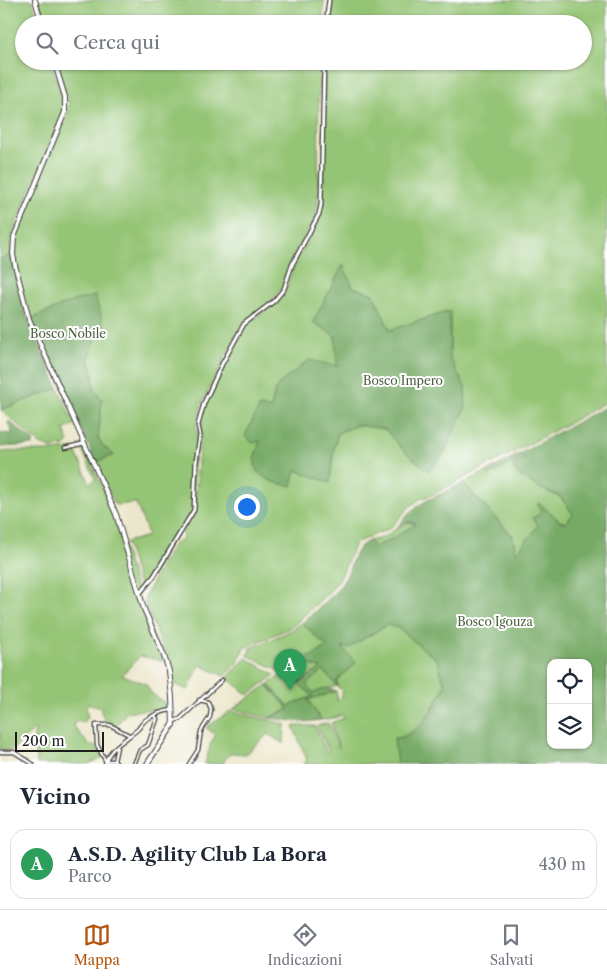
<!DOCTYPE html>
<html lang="it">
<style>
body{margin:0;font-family:"Libre Caslon Text",serif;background:#f6f6f7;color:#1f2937}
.controls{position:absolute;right:15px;bottom:15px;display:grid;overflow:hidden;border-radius:10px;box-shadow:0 1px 4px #0004}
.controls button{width:45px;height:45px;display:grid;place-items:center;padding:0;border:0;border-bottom:1px solid #e0e1e3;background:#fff;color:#1f2937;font:25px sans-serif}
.scale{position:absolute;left:15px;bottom:12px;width:89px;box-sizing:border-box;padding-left:5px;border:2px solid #1c1c1c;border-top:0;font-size:14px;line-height:18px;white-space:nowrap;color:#1c1c1c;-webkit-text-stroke:4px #fff;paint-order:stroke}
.you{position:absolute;left:246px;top:506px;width:18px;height:18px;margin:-12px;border:4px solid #fff;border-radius:50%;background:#1a73e8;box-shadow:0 0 0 8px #1a73e833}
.badge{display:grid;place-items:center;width:32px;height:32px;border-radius:50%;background:#b45309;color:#fff;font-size:16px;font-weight:700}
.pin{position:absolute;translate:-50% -41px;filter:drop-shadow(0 1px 2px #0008)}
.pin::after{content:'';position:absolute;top:26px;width:18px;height:15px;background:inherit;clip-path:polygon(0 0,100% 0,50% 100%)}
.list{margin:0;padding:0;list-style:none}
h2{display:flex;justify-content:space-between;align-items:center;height:65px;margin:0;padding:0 20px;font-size:21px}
h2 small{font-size:16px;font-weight:400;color:#747a83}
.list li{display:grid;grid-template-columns:32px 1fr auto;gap:15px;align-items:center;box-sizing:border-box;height:70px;margin:0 10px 10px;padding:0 10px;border:1px solid #e0e1e3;border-radius:15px}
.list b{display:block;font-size:19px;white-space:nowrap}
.list p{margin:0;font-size:16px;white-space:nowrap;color:#747a83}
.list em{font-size:16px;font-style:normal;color:#747a83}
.icon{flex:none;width:28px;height:28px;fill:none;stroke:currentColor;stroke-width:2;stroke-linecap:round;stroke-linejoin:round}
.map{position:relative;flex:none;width:607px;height:764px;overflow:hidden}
.search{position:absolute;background:#fff;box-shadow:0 1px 4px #0004;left:15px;right:15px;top:15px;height:55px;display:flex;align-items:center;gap:12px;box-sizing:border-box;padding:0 18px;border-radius:28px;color:#747a83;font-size:19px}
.sheet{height:145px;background:#fff}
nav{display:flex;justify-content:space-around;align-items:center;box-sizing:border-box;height:70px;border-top:1px solid #e0e1e3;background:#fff;font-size:14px;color:#747a83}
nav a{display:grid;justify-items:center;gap:2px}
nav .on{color:#b45309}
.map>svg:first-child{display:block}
.green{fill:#94c474;stroke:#587048;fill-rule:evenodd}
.forest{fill:#7a6;stroke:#4a6341;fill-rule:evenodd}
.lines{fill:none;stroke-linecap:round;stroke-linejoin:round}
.minor-casing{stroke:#3b3a36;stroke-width:5}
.tertiary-casing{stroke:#3b3a36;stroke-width:5.5}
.secondary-casing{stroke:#3b3a36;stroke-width:6}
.minor{stroke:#fff;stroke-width:2.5}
.tertiary{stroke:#fff;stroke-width:3}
.secondary{stroke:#fff;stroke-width:4}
.labels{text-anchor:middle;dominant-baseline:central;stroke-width:4;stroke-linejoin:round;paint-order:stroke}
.park-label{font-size:12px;fill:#4c5f3f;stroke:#fff}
</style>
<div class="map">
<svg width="607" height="764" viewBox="0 0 607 764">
<rect width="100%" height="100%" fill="#fff"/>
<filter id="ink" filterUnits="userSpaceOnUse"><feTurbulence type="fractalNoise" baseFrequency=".02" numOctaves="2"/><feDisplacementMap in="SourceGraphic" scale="10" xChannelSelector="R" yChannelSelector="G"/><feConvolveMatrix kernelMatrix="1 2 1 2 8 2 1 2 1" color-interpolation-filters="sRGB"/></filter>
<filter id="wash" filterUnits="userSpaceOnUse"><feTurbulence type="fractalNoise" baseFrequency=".0096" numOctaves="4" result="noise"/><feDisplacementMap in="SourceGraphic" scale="20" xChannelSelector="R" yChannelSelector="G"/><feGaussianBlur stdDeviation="1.12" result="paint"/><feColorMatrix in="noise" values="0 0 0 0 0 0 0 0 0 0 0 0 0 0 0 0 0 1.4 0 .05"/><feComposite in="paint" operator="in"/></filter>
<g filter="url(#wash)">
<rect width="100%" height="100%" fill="#ece7cc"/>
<g class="green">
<polygon points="0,0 32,0 39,24 24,24 24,61 51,61 63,103 62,115 15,226 11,242 12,256 0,260"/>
<polygon points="37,0 324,0 322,24 45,24"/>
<path d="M331 0H607V401L571 422 432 495 420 499 409 507 391 528 355 543 341 577 329 592 292 627 244 648 238 662 224 676 200 665 188 690 173 684 168 662 144 601C151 580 164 562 175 542L181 541 183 538 182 532 195 511 201 420 204 405 221 369 246 325 276 302 286 289 294 265 317 224 323 202 325 61H583V24H328ZM343 266 353 287 373 294 390 330 450 311V358L465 387 402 449 385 429 357 425 338 433 334 449 310 475 295 470 292 486 254 459 271 408 275 390 338 367 335 336Z"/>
<path d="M56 61H319L318 203 315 219 289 263 283 288 267 305 241 325 202 403 196 426 198 434 194 463 193 508 181 529 170 542 157 568 140 589 126 542 148 536C145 524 140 515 136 503L115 505 96 462 114 455 104 447 98 438 102 400 94 388 93 374 89 359 96 338V297L73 301 31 319 16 266 14 252 16 237 52 150 67 118 69 104Z"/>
<polygon points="58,388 75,424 64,430 69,442 65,446 51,448 40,444 1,410"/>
<path d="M81 445 84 446 112 509 144 615 164 661 140 656 122 675 146 684 151 693 166 704 162 710 156 713 153 709 127 712 115 727C106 722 101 718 101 708L88 703 86 707 88 718 82 723 79 720 73 725 88 744 96 746 103 758 88 764H37L33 744 35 729 12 750H0V452C25 449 49 454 74 448L90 484 95 479 81 447 79 448Z"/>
<polygon points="523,456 524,458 514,464 516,473 541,489 560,497 560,498 569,507 573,514 566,523 560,521 539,503 538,506 541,510 540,515 536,516 538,525 532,534 516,553 513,536 463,483 486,472 489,475"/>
<polygon points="407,522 416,524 388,541 374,547 369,541 382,538"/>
<path d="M302 623 327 647C315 654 308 661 294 655V649L289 654 294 663 280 671 247 655 251 648 292 630Z"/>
<path d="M387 625 398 628 437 660 445 685C434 708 424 724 402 738L398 764H303L307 760 293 726H315L327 753 329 751 317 726 328 723 339 748 331 723 344 718 342 715 334 718 321 720 308 700 336 691 338 701 341 698 342 691 337 686 314 693 305 685 323 670 337 686V681L344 673 341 647 348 648Z"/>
<polygon points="246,658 275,675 248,695 227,678"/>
<polygon points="306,664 321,668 301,682 288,672"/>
<polygon points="286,673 313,696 289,706 268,684"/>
<polygon points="267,685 289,709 269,718 233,709"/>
<polygon points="230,711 285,724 284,744 268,734 246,754 232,753 225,759 223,764 205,764 211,742 216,735 206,728"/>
</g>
<g class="forest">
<polygon points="9,255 12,256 26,315 58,388 1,410 0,260"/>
<polygon points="343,265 353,287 373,294 390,330 450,311 450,358 465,387 466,407 443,455 428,471 402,449 385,429 357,425 338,433 334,449 330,483 296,470 292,486 272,482 257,472 254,459 260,441 253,443 245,436 259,407 271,408 275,390 281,382 309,360 337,366 335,336 313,322"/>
<polygon points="95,296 105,329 96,338 89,359 93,374 94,388 102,400 98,438 104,447 114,455 96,462 31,319 73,301"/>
<path d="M607 406V764H396H397L394 738C420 738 436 705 445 685L437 660 398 628 387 625 348 648 342 647 356 663 337 680V686L323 670 306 685 314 693 326 688 336 691 308 700 321 720 304 722 269 718 289 709 267 685 268 684 289 706 313 696 286 673 288 672 301 682 321 668 306 664 308 658 327 647 302 623C317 608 336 596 346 577 353 563 353 548 369 541L374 547 388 541 416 524C407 518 401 525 394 531L411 511 424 502 463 483 513 537 516 553 532 534 538 525 532 518 540 514 541 510 538 506V503L560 521 566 523 573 514 560 496 541 489 525 479 516 473 513 467 514 464 524 459 523 456 489 476 486 472ZM551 663H588V745H551Z"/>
<polygon points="9,421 33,441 33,445 0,447 0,431 2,433 13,434 8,423"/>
</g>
</g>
<g filter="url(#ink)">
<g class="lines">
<g class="minor-casing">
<g id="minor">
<polyline points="65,448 85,443"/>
<polyline points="174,721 180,719 222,680"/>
<polyline points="0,752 14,752 33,764"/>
<polyline points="105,760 97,745 96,725 110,725 129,735"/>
<polyline points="106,761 114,761 117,764"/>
<polyline points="114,761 117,747"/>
<path d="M105 764C109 747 126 740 138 729 141 726 143 720 149 718 155 714 164 711 172 710"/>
<polyline points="134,764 140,750 148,745 157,719 155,716"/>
<polyline points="189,764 198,750 201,731 210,717 211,709 208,702 199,700"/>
</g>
</g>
<g class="tertiary-casing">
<g id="tertiary">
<polyline points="326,24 329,0"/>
<polyline points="140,593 154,576 194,510 196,462 200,435 198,425 204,403 222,364 244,324 274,301 284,289 292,265 319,214 321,205 324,61"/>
</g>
</g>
<g class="secondary-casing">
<g id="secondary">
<polyline points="35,0 42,24"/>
<polyline points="54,61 65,97 65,112 14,237 13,254 15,265 29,319 116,514 144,609 163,653 169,671 172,697 173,725 147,764"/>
</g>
</g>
<use href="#minor" class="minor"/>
<use href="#tertiary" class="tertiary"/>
<use href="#secondary" class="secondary"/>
</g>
</g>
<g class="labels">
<g class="park-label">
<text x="68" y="333">Bosco Nobile</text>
<text x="403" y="380">Bosco Impero</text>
<text x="495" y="621">Bosco Igouza</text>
</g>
</g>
</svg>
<div class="controls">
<button><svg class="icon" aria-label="locate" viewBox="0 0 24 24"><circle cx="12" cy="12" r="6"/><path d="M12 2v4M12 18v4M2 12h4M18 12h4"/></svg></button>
<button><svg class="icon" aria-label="layers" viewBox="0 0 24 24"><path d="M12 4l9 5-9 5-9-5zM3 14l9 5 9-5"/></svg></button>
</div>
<div class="scale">200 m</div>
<div class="you"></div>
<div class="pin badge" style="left:290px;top:690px;background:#2e9e5b">A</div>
<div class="search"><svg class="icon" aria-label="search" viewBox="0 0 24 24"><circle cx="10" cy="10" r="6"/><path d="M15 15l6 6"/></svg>Cerca qui</div>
</div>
<section class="sheet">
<h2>Vicino<small></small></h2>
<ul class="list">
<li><span class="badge" style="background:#2e9e5b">A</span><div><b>A.S.D. Agility Club La Bora</b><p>Parco</p></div><em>430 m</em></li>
</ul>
</section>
<nav>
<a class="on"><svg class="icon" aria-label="map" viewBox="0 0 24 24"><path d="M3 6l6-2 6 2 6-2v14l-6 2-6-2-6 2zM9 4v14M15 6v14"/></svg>Mappa</a>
<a><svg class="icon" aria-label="directions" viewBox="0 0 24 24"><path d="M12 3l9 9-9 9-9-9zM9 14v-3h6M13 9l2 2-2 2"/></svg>Indicazioni</a>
<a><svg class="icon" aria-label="saved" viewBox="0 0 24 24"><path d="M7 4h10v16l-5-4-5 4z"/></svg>Salvati</a>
</nav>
